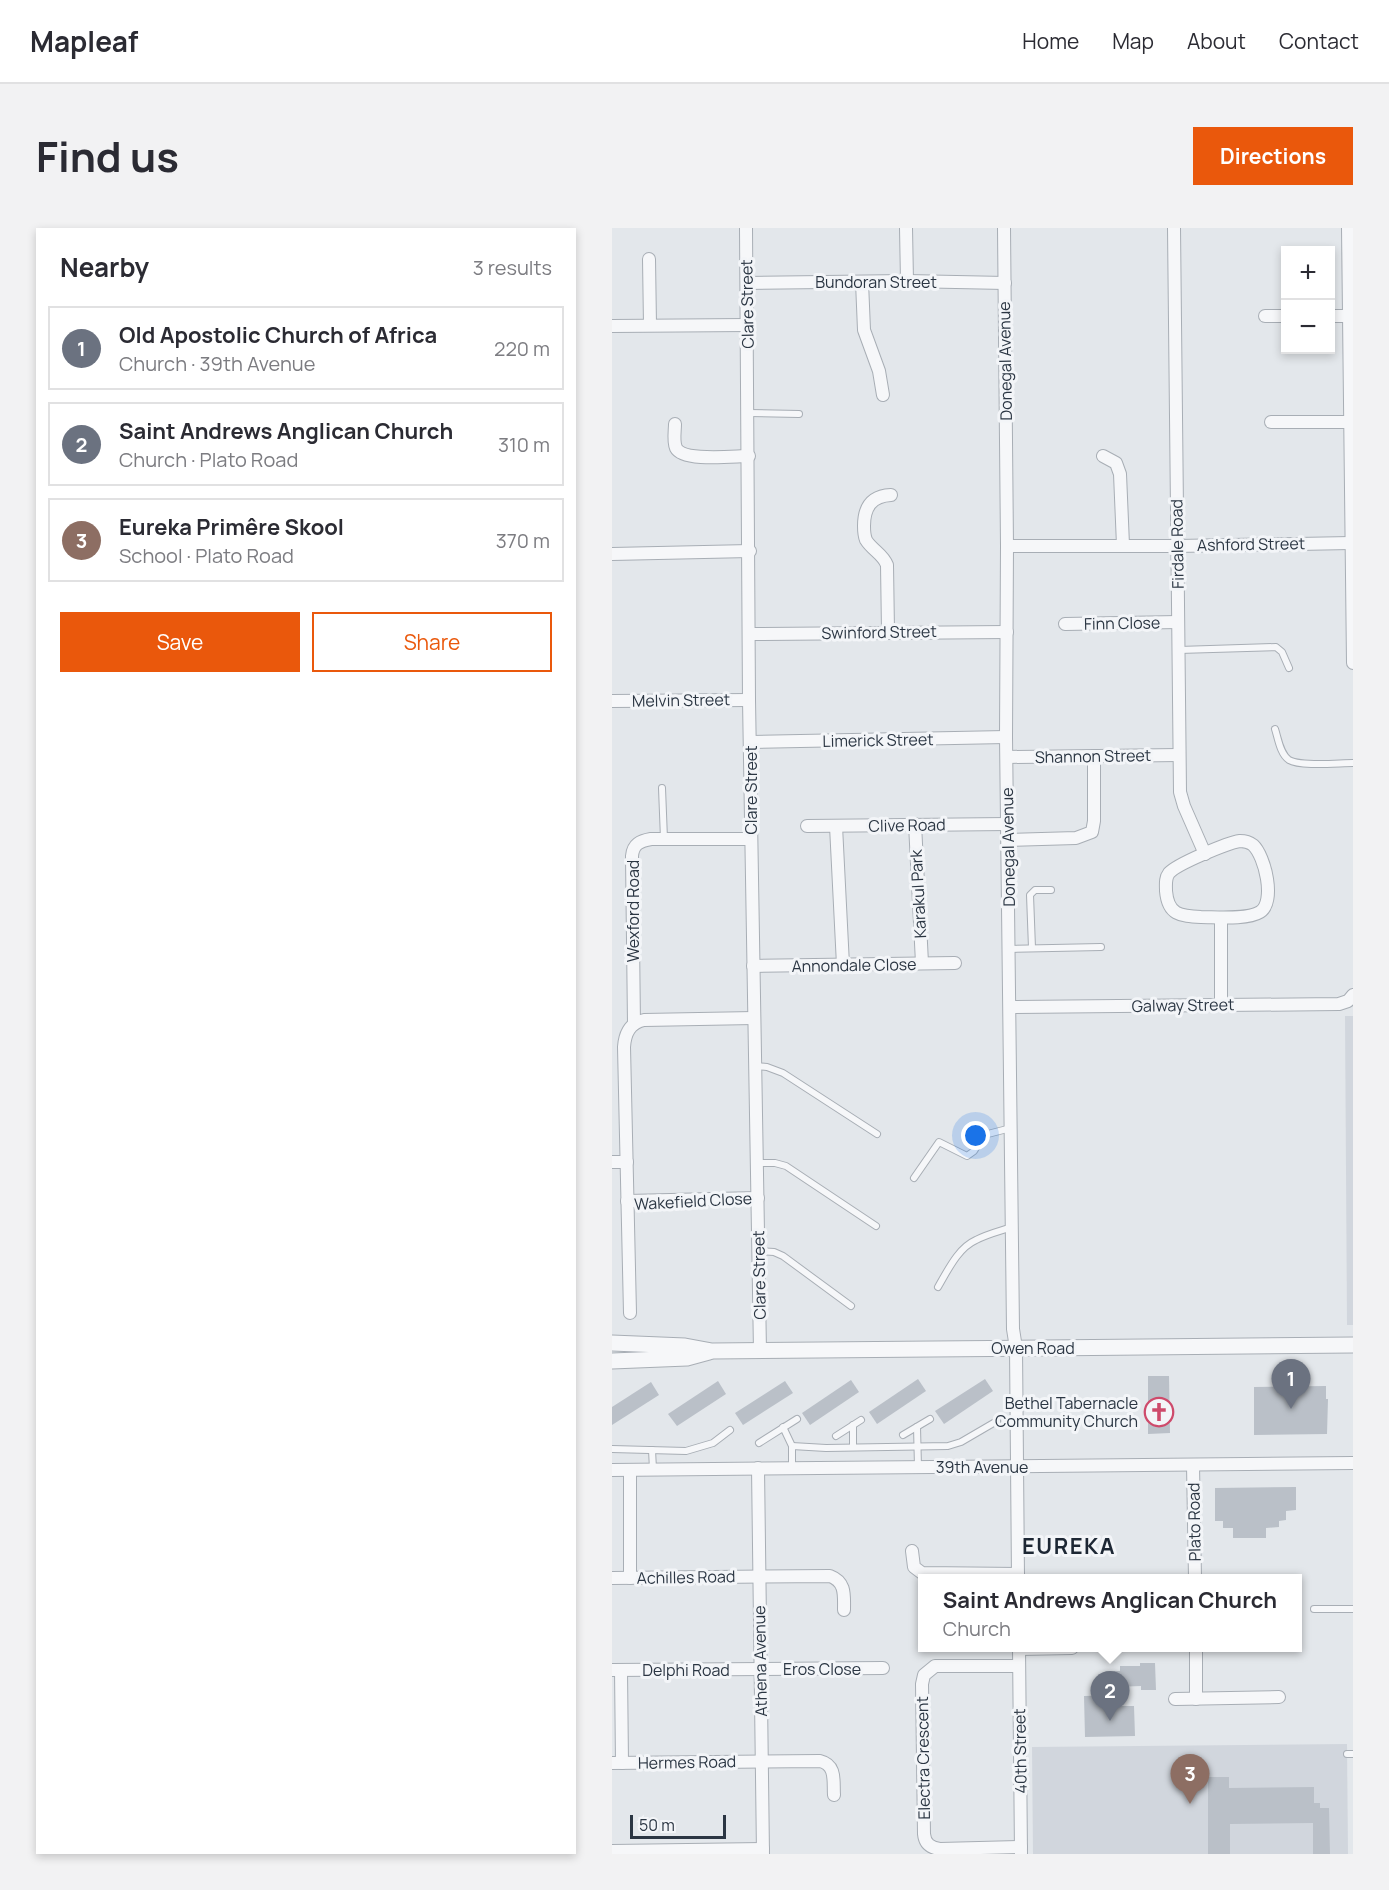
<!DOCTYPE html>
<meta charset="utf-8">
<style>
body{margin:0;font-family:Manrope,sans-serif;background:#f2f2f3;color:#2b2b33}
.controls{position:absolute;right:18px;top:18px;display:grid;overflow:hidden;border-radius:0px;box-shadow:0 3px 9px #0003}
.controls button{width:54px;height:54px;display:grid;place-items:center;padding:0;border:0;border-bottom:2px solid #e1e1e2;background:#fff;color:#2b2b33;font:30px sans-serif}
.scale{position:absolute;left:18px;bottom:15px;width:96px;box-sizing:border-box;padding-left:6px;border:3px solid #2b3643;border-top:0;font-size:16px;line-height:21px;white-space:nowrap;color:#2b3643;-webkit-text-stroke:4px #f3f5f8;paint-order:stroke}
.you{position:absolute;left:364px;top:908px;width:21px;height:21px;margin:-15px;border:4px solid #fff;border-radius:50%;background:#1a73e8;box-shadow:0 0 0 9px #1a73e833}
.badge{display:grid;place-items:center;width:39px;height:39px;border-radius:50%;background:#ea580c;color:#fff;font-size:20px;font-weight:700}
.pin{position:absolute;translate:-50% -50px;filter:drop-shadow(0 2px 3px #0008)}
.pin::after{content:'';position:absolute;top:32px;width:21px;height:18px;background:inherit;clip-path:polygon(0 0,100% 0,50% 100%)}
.popup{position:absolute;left:306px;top:1346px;width:384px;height:78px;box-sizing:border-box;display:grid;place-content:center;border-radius:0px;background:#fff;filter:drop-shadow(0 2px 4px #0005);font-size:20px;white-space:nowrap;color:#7c7c81}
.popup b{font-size:22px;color:#2b2b33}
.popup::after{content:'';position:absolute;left:50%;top:100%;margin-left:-12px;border:12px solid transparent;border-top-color:#fff}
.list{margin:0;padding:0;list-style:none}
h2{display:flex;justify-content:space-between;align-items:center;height:78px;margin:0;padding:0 24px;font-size:26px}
h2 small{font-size:20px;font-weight:400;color:#7c7c81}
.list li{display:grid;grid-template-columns:39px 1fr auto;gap:18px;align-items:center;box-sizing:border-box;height:84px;margin:0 12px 12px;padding:0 12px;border:2px solid #e1e1e2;border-radius:0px}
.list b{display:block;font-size:22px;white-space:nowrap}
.list p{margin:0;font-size:20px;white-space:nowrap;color:#7c7c81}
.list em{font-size:20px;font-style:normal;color:#7c7c81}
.actions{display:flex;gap:12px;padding:18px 24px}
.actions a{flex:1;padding:14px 0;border:2px solid #ea580c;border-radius:0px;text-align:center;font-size:21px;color:#ea580c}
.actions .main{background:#ea580c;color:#fff}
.map{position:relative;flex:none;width:741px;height:1626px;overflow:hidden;border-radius:0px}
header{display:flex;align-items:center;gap:36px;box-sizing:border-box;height:84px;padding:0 30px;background:#fff;border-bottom:2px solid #e1e1e2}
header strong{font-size:28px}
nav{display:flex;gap:33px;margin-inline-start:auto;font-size:21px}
.intro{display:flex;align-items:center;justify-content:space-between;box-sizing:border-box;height:144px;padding:0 36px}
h1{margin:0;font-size:42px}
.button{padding:15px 27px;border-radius:0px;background:#ea580c;color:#fff;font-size:21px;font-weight:700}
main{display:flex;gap:36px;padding:0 36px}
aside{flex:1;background:#fff;border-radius:0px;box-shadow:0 3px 9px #0003}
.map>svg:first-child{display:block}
.built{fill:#d1d6dd}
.building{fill:#bac0c8}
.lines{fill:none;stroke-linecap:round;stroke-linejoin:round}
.service-casing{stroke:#a8aeb5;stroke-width:8}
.minor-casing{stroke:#a8aeb5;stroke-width:14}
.tertiary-casing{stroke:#a8aeb5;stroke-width:17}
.service{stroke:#f6f7f9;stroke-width:6}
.minor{stroke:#f6f7f9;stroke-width:12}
.tertiary{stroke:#f6f7f9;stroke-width:15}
.labels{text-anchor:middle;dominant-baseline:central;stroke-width:6;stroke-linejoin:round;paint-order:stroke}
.street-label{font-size:16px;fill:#2b3643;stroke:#f3f5f8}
.poi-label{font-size:16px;fill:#2b3643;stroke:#f3f5f8;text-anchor:end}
.district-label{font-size:22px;font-weight:bold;letter-spacing:1.5px;fill:#1d2734;stroke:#f3f5f8}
</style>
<header>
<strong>Mapleaf</strong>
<nav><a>Home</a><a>Map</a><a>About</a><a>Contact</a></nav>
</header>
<div class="intro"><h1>Find us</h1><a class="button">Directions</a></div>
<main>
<aside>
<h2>Nearby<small>3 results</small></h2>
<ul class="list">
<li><span class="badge" style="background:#6b7280">1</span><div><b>Old Apostolic Church of Africa</b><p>Church · 39th Avenue</p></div><em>220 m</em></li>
<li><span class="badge" style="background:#6b7280">2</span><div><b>Saint Andrews Anglican Church</b><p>Church · Plato Road</p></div><em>310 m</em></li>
<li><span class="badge" style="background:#8d6e63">3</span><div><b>Eureka Primêre Skool</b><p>School · Plato Road</p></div><em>370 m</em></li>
</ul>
<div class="actions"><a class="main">Save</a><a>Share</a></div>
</aside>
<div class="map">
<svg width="741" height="1626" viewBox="0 0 741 1626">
<rect width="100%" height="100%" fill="#e3e7eb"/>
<g class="built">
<polygon points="733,788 741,788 741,1097 735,1097"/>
<polygon points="735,1516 736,1626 421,1626 420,1519"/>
</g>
<g class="building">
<polygon points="536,1148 557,1148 558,1205 536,1206"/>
<polygon points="306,1151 314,1163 265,1196 257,1184"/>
<polygon points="373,1151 381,1163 332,1196 323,1183"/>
<polygon points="239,1152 247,1164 198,1197 190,1185"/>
<polygon points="106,1153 114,1166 65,1198 56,1186"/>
<polygon points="173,1153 181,1165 131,1197 123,1185"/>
<polygon points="39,1154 47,1167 0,1197 0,1179"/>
<polygon points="714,1158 714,1171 716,1171 715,1206 642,1207 642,1159"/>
<polygon points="684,1259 684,1282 674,1283 674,1292 667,1293 667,1299 654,1300 654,1310 621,1310 621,1300 611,1300 611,1293 603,1293 603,1260"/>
<polygon points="528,1435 543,1435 544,1462 529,1462 529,1458 503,1459 502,1443 508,1443 508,1438 528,1438"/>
<polygon points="506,1467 506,1478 522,1478 523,1508 473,1509 472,1468"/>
<polygon points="596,1549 617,1549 617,1560 702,1559 702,1575 708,1575 708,1580 717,1580 718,1626 701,1626 701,1595 618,1596 618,1626 596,1626"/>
</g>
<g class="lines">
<g class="service-casing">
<g id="service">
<polyline points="136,185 187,186"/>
<polyline points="567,422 664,419 670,424 677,440"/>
<path d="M663 501C666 510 668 526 677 532 689 539 726 535 741 535"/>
<polyline points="50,560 52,611"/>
<polyline points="420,720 418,667 423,662 439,662"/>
<polyline points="397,721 489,719"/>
<polyline points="144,838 155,839 171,845 265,906"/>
<polyline points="145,935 163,935 174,938 264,998"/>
<polyline points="302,950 327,914 355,928 362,923 372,907 399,900"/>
<polyline points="147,1023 162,1024 171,1028 239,1078"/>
<path d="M326 1059C336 1042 346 1020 364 1012 375 1006 388 1003 400 999"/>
<polyline points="241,1197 241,1219"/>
<polyline points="171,1199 180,1218"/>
<polyline points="305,1199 306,1239"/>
<polyline points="291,1207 318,1191"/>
<polyline points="224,1208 249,1192"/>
<polyline points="147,1215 185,1191"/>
<polyline points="0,1221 74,1223 101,1215 118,1202"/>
<polyline points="40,1222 41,1241"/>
<polyline points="180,1240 180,1218 214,1220 336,1218 349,1214 385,1193"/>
<polyline points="702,1381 741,1381"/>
<polyline points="735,1526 741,1526"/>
</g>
</g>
<g class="minor-casing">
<g id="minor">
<polyline points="134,0 137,472 148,1123"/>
<polyline points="294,0 295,53"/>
<polyline points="392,0 395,318 394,509 401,1101 404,1120 406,1350"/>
<polyline points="562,0 568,564 572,578 593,626"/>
<polyline points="736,0 741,435"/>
<polyline points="37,31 38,97"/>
<polyline points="250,54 252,102 267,143 271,167"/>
<polyline points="135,55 295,53 393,55"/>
<polyline points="653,88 674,88"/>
<polyline points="718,88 737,88"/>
<polyline points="0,98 135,97"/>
<polyline points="659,194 738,194"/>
<path d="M63 196C63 203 61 213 64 220 71 234 122 228 137 228"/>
<polyline points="491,228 504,235 508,246 511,317"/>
<polyline points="395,318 565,318 739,315"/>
<polyline points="0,326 138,323"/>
<polyline points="453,396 566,394"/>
<path d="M276 403 275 337C271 326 260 322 254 312 252 307 252 303 252 298 252 280 259 268 279 267"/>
<polyline points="138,406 395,404"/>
<polyline points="0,473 137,472"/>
<polyline points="139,514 394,509"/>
<polyline points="395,529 567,527"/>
<polyline points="303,596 310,735"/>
<polyline points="195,598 396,596"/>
<polyline points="224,598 231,737"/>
<polyline points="396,612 464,610 480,604 482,593 482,528"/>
<path d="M628 613C633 613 637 614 641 617 653 628 664 674 648 684 635 692 604 689 589 689 568 688 556 687 554 663 554 657 553 650 557 645 565 636 615 615 628 613Z"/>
<polyline points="141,738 343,735"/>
<polyline points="609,776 609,690"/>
<polyline points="398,779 727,776 736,773 741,767"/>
<path d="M22 796 20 628C21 616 28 613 39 611H139"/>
<polyline points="0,934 15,934"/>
<polyline points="15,973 146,970"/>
<path d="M18 1085 12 819C13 805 18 795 32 792L142 790"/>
<polyline points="581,1237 583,1350"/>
<polyline points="146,1240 151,1626"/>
<polyline points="0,1242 741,1235"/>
<polyline points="18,1242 18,1350"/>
<polyline points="300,1323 302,1339 310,1345 406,1346"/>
<path d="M0 1350 218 1348C234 1354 232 1367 232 1382"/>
<polyline points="407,1420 409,1625"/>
<polyline points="584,1420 584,1471"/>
<polyline points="407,1421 460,1420"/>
<path d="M407 1438H323L312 1447 310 1456 312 1606C313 1616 319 1620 328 1621L409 1619"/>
<polyline points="0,1442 271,1440"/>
<polyline points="9,1442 10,1535"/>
<polyline points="563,1471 667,1469"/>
<path d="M0 1535 208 1533C225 1537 221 1554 222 1567"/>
<polyline points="0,1623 151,1621"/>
</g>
</g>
<g class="tertiary-casing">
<g id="tertiary">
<polyline points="0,1115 73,1118 100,1123 741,1117"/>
<polyline points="0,1133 75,1130 97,1124"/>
</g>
</g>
<use href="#service" class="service"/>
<use href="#minor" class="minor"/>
<use href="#tertiary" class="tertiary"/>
</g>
<defs>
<g id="church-ring" transform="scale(1.5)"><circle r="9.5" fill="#f3f5f8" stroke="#ce4a6b" stroke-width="1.5"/><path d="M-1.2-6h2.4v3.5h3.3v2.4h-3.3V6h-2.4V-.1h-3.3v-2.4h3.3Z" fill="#ce4a6b"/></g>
</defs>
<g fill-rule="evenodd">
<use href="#church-ring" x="547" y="1184"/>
</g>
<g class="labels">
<g class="street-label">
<text x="264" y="54">Bundoran Street</text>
<text transform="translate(135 76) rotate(-91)">Clare Street</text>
<text transform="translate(393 133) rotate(-91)">Donegal Avenue</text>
<text transform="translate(565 316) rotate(-91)">Firdale Road</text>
<text transform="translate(639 316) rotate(-1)">Ashford Street</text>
<text transform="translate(510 395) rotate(-1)">Finn Close</text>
<text transform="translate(267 404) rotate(-1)">Swinford Street</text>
<text transform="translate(69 472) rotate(-1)">Melvin Street</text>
<text transform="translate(266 512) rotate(-1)">Limerick Street</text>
<text transform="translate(481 528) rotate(-1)">Shannon Street</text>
<text transform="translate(139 562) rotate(-90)">Clare Street</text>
<text transform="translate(295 597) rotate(-1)">Clive Road</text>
<text transform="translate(396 619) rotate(-91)">Donegal Avenue</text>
<text transform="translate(306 666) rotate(-93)">Karakul Park</text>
<text transform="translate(21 683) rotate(-90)">Wexford Road</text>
<text transform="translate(242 737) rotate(-1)">Annondale Close</text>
<text transform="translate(571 777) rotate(-1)">Galway Street</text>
<text transform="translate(81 973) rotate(-3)">Wakefield Close</text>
<text transform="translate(147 1047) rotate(-91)">Clare Street</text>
<text x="421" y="1120">Owen Road</text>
<text x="370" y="1239">39th Avenue</text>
<text transform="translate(582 1294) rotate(-91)">Plato Road</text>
<text transform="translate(74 1349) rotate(-1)">Achilles Road</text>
<text transform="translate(148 1433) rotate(-91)">Athena Avenue</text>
<text x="210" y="1441">Eros Close</text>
<text x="74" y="1442">Delphi Road</text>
<text transform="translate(408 1523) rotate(-91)">40th Street</text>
<text transform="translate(311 1530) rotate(-91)">Electra Crescent</text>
<text transform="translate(75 1534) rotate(-1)">Hermes Road</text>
</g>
<g class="poi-label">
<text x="526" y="1175">Bethel Tabernacle<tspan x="526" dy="18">Community Church</tspan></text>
</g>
<g class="district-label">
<text x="457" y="1318">EUREKA</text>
</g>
</g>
</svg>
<div class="controls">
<button>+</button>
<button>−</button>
</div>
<div class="scale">50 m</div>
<div class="you"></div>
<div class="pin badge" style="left:679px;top:1181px;background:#6b7280">1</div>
<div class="pin badge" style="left:498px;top:1493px;background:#6b7280">2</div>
<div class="popup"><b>Saint Andrews Anglican Church</b>Church</div>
<div class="pin badge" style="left:578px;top:1576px;background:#8d6e63">3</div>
</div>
</main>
